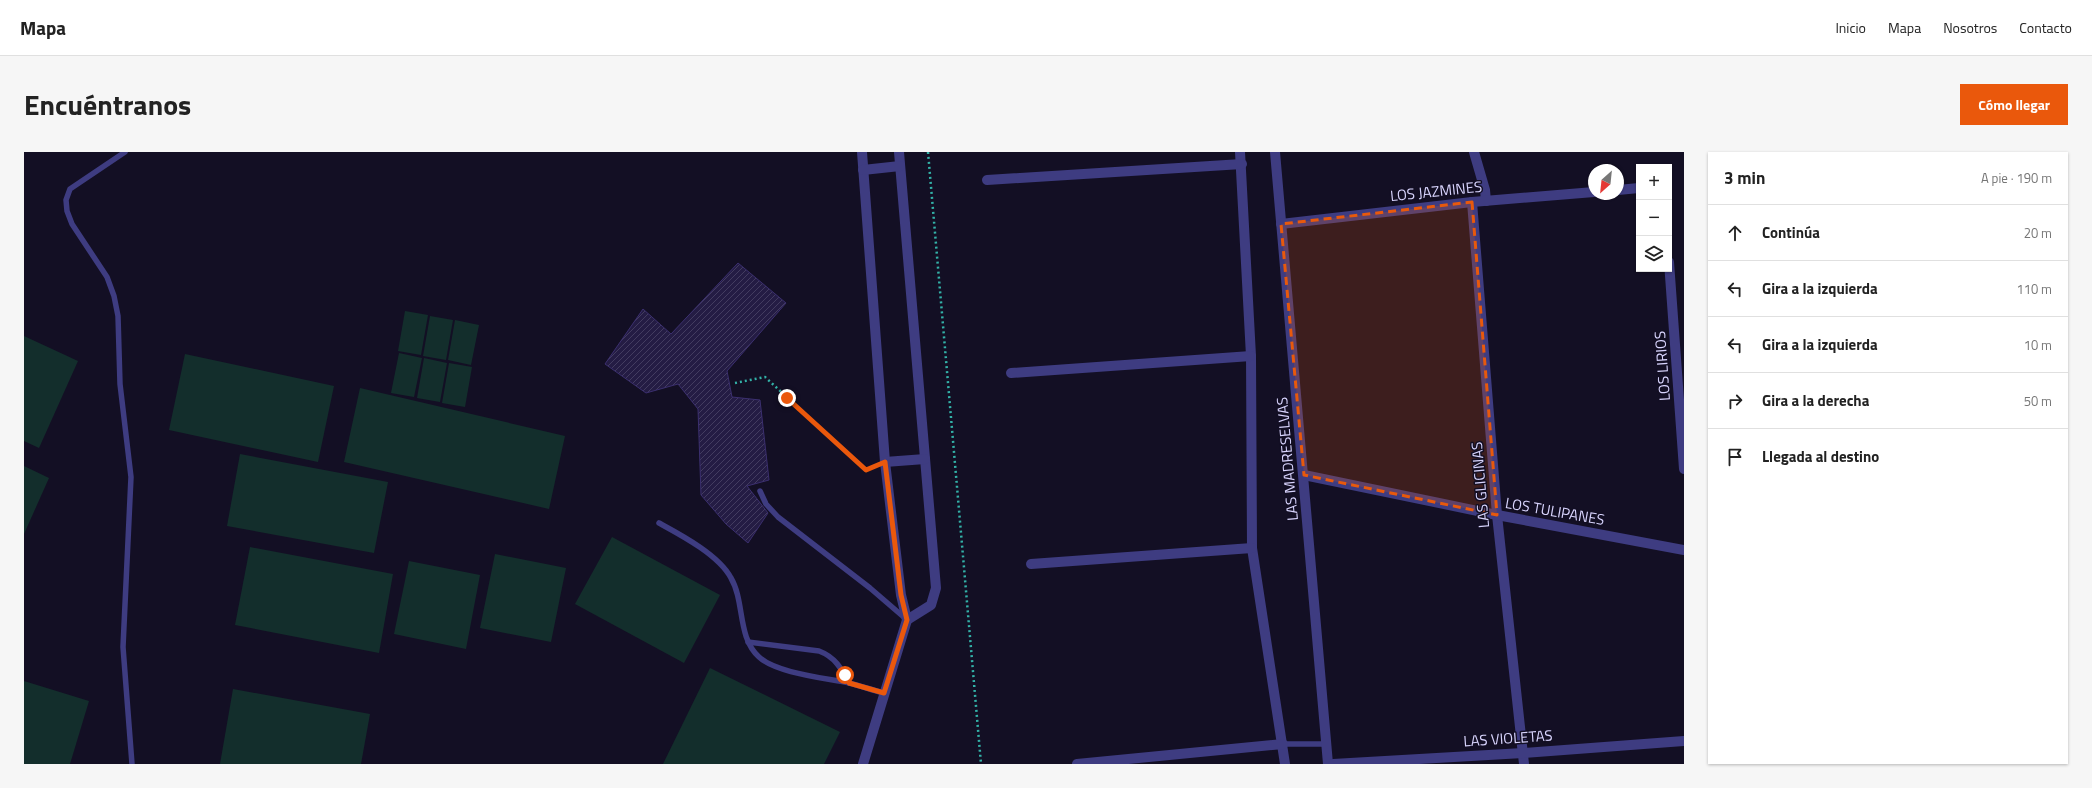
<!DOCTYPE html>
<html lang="es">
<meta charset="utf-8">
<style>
body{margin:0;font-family:"Titillium Web",sans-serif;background:#f6f6f6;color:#222}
.controls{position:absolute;right:12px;top:12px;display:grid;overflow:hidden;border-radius:0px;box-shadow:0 1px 3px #0004}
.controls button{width:36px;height:36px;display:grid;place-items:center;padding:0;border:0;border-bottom:1px solid #e0e0e0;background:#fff;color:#222;font:20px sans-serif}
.compass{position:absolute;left:1564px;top:12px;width:36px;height:36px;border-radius:50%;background:#fff;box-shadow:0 1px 3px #0004;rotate:207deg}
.stop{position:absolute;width:12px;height:12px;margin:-9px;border:3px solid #ea580c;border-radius:50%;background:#fff}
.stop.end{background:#ea580c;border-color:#fff;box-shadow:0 1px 4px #0008}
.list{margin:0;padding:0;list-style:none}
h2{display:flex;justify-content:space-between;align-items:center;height:52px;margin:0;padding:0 16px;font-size:17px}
h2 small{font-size:13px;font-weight:400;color:#767676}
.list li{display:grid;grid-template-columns:26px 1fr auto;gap:12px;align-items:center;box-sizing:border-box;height:56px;padding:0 16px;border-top:1px solid #e0e0e0}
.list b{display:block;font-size:15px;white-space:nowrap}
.list em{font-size:13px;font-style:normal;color:#767676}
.icon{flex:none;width:22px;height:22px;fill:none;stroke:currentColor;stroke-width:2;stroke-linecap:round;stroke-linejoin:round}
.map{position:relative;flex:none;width:1660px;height:612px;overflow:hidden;border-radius:0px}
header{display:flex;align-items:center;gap:24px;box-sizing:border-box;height:56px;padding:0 20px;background:#fff;border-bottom:1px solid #e0e0e0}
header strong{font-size:19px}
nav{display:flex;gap:22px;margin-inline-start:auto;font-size:14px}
.intro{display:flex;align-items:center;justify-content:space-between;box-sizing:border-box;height:96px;padding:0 24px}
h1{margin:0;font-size:28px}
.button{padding:10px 18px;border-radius:0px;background:#ea580c;color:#fff;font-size:14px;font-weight:700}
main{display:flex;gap:24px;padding:0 24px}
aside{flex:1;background:#fff;border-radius:0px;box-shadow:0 1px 3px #0004}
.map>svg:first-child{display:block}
.green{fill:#132e2c}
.building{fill:url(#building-hatch);stroke:#3b2f6f}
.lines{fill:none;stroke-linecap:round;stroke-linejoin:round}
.path{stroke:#33b2a8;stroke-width:2.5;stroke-dasharray:2 3;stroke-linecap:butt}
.service{stroke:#3e3c81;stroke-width:5.5}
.minor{stroke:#3e3c81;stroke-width:10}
.route{stroke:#ea580c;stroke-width:5}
.marked{fill:#e8590c;fill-opacity:0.2;stroke:#e8590c;stroke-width:3;stroke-dasharray:8 5;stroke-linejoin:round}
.labels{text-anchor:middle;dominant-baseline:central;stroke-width:3;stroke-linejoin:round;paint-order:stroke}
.street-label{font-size:15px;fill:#d8d4fd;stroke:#130f24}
</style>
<header>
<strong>Mapa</strong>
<nav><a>Inicio</a><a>Mapa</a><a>Nosotros</a><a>Contacto</a></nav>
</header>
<div class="intro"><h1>Encuéntranos</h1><a class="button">Cómo llegar</a></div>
<main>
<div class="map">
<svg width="1660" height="612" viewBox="0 0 1660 612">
<defs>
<pattern id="building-hatch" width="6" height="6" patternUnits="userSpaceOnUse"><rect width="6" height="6" fill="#241c44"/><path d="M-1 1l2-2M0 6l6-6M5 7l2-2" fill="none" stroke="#433c60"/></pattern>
</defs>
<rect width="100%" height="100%" fill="#130f24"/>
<g class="green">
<polygon points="381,159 404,163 397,203 374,199"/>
<polygon points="406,164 429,168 422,208 399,204"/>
<polygon points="431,168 455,173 447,213 424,208"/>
<polygon points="0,184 54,209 15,296 0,289"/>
<polygon points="375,201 398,206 390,245 367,241"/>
<polygon points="161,202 310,234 294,310 145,278"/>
<polygon points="400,206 423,211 416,250 393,246"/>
<polygon points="425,211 448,215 441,255 418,251"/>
<polygon points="336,236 541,284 525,357 320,310"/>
<polygon points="216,302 364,330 350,401 203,374"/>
<polygon points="0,314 25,326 0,382"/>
<polygon points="588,385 696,443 660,511 551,452"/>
<polygon points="226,395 369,422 355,501 211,473"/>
<polygon points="471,402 542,416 527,490 456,476"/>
<polygon points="385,409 456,423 442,497 370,482"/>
<polygon points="686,516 816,580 800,612 639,612"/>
<polygon points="0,529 65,549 46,612 0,612"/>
<polygon points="209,537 346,562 337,612 196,612"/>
</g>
<polygon class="building" points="714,111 762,151 703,219 708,245 736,248 745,328 723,334 744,361 724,391 702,372 677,343 674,257 654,232 622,241 581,212 619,157 647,182"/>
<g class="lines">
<g class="path">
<polyline points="904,0 957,612"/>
<polyline points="711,231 741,225 842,318 850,315"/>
</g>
<g class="service">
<polyline points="101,0 46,37 42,48 43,59 48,72 83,125 90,144 94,164 96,232 107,325 99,495 108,612"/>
<polyline points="736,339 742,352 754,365 846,436 882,467"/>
<path d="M635 371C657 383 695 403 707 426 721 450 713 485 735 505 752 521 801 526 825 531 837 534 848 538 860 541"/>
<path d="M724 490 795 499C811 505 817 516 825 531"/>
<polyline points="1259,592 1302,592"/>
</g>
<g class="minor">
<polyline points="838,0 861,310 877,443 883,468 839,612"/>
<polyline points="875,0 912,436 907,453 883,468"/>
<polyline points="1216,0 1227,204 1228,396 1261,612"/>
<polyline points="1251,0 1304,612"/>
<polyline points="1450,0 1461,38 1462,49"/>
<polyline points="839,18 876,14"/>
<polyline points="963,28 1218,12"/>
<polyline points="1594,38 1615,36"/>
<polyline points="1448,50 1473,363 1500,612"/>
<polyline points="1257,72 1448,50 1570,40"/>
<polyline points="1645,110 1660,317"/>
<polyline points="987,221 1227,204"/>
<polyline points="861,310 901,307"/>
<polyline points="1280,323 1473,363 1660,398"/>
<polyline points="1007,412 1228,396"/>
<polyline points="1053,612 1259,592"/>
<polyline points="1309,612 1499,601 1660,589"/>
</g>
</g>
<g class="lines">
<polyline class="route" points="763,246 842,318 861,310 877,443 883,468 860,541 825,531 821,523"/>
</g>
<path class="marked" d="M1448 50 1473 363 1280 323 1257 72Z"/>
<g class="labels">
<g class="street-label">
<text transform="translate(1412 39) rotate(-6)">LOS JAZMINES</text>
<text transform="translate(1638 214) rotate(-94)">LOS LIRIOS</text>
<text transform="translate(1263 307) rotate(-95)">LAS MADRESELVAS</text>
<text transform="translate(1456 333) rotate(-95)">LAS GLICINAS</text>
<text transform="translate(1531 359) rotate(10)">LOS TULIPANES</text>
<text transform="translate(1484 586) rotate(-4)">LAS VIOLETAS</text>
</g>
</g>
</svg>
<div class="controls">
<button>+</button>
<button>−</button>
<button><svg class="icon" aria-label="layers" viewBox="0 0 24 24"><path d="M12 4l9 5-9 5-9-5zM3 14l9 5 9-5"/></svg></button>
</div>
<svg class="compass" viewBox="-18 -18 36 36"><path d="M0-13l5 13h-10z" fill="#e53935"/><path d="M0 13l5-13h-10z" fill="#767676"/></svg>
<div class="stop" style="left:821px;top:523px"></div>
<div class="stop end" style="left:763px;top:246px"></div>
</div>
<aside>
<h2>3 min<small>A pie · 190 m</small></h2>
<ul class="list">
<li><svg class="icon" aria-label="ahead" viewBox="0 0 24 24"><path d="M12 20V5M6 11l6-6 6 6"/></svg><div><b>Continúa</b></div><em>20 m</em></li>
<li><svg class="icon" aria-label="left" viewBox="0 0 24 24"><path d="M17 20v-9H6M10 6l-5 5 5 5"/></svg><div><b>Gira a la izquierda</b></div><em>110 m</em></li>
<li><svg class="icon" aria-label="left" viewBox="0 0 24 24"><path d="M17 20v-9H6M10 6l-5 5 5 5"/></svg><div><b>Gira a la izquierda</b></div><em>10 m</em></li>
<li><svg class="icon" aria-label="right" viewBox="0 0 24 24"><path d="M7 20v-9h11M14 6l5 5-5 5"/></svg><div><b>Gira a la derecha</b></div><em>50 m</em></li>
<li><svg class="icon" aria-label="arrive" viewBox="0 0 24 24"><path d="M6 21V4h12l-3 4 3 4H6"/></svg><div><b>Llegada al destino</b></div></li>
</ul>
</aside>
</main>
